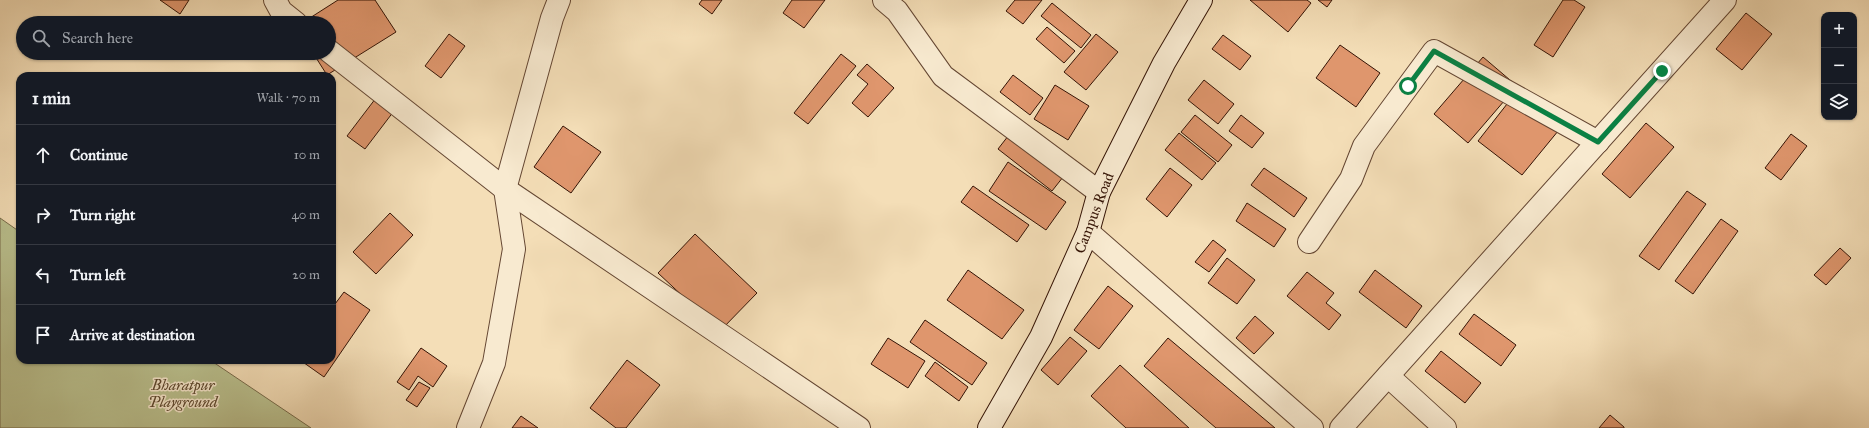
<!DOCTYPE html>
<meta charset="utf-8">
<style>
body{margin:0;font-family:"IM FELL Great Primer",serif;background:#242831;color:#f1f3f6}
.controls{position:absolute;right:12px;top:12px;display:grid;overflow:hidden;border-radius:8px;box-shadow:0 1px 3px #0004}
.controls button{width:36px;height:36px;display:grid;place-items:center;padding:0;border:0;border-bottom:1px solid #363941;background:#171b24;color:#f1f3f6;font:20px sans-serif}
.stop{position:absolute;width:12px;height:12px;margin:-9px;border:3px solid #0b8043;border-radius:50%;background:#fff}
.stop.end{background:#0b8043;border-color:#fff;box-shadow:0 1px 4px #0008}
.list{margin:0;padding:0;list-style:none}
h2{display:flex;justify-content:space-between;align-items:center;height:52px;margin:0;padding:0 16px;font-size:17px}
h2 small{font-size:13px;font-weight:400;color:#9ea1a6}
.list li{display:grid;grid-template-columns:26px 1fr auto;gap:12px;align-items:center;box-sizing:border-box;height:60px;padding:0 16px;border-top:1px solid #363941}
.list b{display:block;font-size:15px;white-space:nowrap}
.list em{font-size:13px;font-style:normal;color:#9ea1a6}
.icon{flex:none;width:22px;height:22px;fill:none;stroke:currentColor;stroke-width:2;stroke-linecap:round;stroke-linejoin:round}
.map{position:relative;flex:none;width:1869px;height:428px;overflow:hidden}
.search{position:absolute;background:#171b24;box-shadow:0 1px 3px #0004;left:16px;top:16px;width:320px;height:44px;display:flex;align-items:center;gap:10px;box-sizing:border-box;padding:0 14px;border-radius:22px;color:#9ea1a6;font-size:15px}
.panel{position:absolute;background:#171b24;box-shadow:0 1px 3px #0004;left:16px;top:72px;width:320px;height:292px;border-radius:12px}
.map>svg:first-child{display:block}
.green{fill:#bac18f;stroke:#776a4a}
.building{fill:#df966d;stroke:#341305}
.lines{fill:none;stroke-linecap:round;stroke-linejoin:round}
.street-casing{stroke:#644632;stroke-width:24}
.secondary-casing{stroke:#341305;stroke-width:24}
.street{stroke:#f8ead0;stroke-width:22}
.secondary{stroke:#f8ead0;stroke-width:22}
.route{stroke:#0b8043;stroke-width:5}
.labels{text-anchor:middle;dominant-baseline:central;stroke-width:3;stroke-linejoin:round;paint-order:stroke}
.street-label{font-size:15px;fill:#341305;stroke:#f8ead0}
.park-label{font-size:15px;font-style:italic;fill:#5c472e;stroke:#f8ead0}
</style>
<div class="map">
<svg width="1869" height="428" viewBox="0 0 1869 428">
<rect width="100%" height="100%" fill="#f4deb7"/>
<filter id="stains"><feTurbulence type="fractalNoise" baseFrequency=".005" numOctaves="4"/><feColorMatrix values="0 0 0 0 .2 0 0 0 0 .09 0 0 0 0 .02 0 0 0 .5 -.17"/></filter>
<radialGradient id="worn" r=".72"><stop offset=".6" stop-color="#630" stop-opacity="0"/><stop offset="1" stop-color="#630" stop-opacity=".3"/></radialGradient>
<polygon class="green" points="0,218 20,232 20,360 210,360 311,428 0,428"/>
<g class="building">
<polygon points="160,0 189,0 180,14"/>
<polygon points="338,0 375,0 396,32 327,75 313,53 329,53 329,23 302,23"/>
<polygon points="702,0 722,0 712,14 699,4"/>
<polygon points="792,0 825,0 804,28 783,13"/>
<polygon points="1015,0 1042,0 1023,24 1006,11"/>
<polygon points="1250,0 1307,0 1311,3 1288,32"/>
<polygon points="1318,0 1332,0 1327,7"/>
<polygon points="1563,0 1574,0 1585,7 1553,57 1534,45"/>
<polygon points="1052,3 1091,35 1081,48 1041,16"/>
<polygon points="1746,13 1772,34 1742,70 1716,49"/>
<polygon points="1047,27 1075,51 1064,63 1036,39"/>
<polygon points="449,34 465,46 441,78 425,66"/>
<polygon points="1096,34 1118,52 1086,90 1064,72"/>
<polygon points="1223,35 1251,56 1240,70 1212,49"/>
<polygon points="1340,45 1380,73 1356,107 1316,78"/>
<polygon points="841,54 856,66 808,124 794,113"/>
<polygon points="1483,57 1517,86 1468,143 1434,114"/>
<polygon points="867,64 894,88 868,117 852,103 868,84 857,75"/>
<polygon points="1013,75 1043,98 1030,115 1000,92"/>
<polygon points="1204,80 1234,104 1218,124 1188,100"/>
<polygon points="1055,85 1089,106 1068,140 1034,119"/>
<polygon points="1518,90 1563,125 1522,175 1478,141"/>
<polygon points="379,94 397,107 365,149 347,136"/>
<polygon points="1195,115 1232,145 1218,162 1181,132"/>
<polygon points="1241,115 1264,133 1252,148 1229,131"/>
<polygon points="1646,123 1674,147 1630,198 1602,174"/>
<polygon points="563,126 601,152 571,193 534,167"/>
<polygon points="1012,131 1067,172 1052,191 998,149"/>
<polygon points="1179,133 1216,163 1202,180 1165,150"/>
<polygon points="1791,134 1807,146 1781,180 1765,168"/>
<polygon points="1008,162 1066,202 1046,230 989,191"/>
<polygon points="1170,168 1192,185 1167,217 1146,199"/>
<polygon points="1264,168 1307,198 1294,217 1251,185"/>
<polygon points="973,186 1029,225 1017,242 961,202"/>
<polygon points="1687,191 1706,204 1659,270 1639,256"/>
<polygon points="1247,203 1286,229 1274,247 1236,221"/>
<polygon points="390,213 413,235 376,274 353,252"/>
<polygon points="1721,219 1738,231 1693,294 1675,281"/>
<polygon points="695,234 757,293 720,331 658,273"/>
<polygon points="1213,240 1226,250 1209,272 1195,262"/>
<polygon points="1840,248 1851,258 1826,285 1814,275"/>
<polygon points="1227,258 1255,280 1237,304 1208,283"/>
<polygon points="968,270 1024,310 1002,339 947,300"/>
<polygon points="1375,270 1422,306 1406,328 1359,292"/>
<polygon points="1307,272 1334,293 1326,303 1341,315 1329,330 1287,296"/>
<polygon points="1108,286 1133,306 1099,349 1074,330"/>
<polygon points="344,292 370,310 324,377 300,360 332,360 332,308"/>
<polygon points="1474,314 1516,345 1501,366 1459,334"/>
<polygon points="1255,316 1274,333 1254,354 1236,338"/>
<polygon points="925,320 987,363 972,385 910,342"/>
<polygon points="1070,337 1087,351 1058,385 1041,370"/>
<polygon points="888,338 925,361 908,388 871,364"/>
<polygon points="1168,338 1275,428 1216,428 1144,366"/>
<polygon points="421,348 447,366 433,387 418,376 409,390 397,382"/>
<polygon points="1441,351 1481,383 1465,403 1425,371"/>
<polygon points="627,360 660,385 626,428 616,428 590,408"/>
<polygon points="935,362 968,387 959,401 925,376"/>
<polygon points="1120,365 1189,428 1126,428 1091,396"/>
<polygon points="419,382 430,388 417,407 406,400"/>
<polygon points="1610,415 1624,427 1624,428 1599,428"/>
<polygon points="521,416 538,428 512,428"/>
</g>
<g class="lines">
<g class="street-casing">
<g id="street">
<polyline points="275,0 281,11 296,23"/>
<polyline points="884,0 897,11 943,76 1099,192"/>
<polyline points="329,51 505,189 859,428"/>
<polyline points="1088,232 1312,428"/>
<polyline points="1309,242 1351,179 1364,146 1434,51 1598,142"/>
<polyline points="1388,376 1445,428"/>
<polyline points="468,428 494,363 514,249 505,189 552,18 559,0"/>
<polyline points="1341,428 1725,0"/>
</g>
</g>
<g class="secondary-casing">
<polyline id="secondary" points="989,428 1041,337 1088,232 1099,192 1164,63 1201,0"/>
</g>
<use href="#street" class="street"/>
<use href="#secondary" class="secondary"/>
</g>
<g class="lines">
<polyline class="route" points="1408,86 1434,51 1598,142 1662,71"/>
</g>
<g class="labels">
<g class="street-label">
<text transform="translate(1094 213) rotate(-69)">Campus Road</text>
</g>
<g class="park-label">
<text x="183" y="385">Bharatpur<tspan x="183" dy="17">Playground</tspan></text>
</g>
</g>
<rect width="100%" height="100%" filter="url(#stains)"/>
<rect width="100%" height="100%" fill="url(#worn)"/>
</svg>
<div class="controls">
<button>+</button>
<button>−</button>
<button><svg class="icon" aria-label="layers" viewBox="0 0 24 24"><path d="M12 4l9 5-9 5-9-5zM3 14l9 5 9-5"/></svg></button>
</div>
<div class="stop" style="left:1408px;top:86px"></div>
<div class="stop end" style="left:1662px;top:71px"></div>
<div class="search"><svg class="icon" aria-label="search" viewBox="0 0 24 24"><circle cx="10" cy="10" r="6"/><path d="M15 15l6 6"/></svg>Search here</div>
<section class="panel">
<h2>1 min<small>Walk · 70 m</small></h2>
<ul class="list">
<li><svg class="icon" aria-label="ahead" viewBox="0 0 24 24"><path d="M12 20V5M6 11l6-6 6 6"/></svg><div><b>Continue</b></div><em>10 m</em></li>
<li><svg class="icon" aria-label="right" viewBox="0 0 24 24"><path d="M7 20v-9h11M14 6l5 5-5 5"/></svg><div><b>Turn right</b></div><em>40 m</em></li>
<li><svg class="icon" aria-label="left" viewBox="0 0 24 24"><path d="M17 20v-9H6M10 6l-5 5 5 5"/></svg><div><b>Turn left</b></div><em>20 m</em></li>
<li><svg class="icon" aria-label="arrive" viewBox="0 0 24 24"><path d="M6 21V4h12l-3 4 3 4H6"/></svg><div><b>Arrive at destination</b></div></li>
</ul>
</section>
</div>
